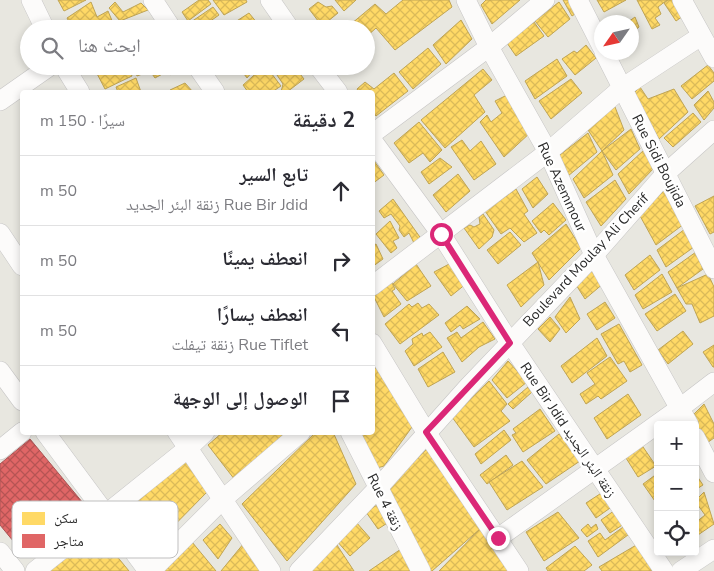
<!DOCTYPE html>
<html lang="ar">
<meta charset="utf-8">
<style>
body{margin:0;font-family:"Nunito Sans","Noto Naskh Arabic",sans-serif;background:#f7f7f7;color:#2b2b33;direction:rtl}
.controls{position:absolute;right:15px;bottom:15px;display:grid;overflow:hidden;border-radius:5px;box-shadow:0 2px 8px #0003}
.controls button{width:45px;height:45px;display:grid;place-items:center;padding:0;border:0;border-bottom:1px solid #e1e1e2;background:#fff;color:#2b2b33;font:25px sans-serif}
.compass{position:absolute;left:594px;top:15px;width:45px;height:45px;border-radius:50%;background:#fff;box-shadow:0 2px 8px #0003;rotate:236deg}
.stop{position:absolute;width:15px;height:15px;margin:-11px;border:4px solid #db2777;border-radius:50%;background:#fff}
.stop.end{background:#db2777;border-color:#fff;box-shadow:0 1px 5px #0008}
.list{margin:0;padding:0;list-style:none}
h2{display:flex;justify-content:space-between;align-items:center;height:65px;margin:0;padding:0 20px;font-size:21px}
h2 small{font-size:16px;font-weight:400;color:#7c7c81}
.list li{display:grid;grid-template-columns:32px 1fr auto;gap:15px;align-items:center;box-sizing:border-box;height:70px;padding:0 20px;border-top:1px solid #e1e1e2}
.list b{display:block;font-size:19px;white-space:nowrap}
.list p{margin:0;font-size:16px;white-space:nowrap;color:#7c7c81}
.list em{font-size:16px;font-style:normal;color:#7c7c81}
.icon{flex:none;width:28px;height:28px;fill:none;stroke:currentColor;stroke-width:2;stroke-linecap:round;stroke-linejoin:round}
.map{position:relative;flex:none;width:714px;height:571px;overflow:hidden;direction:ltr}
.search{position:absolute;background:#fff;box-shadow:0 2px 8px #0003;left:20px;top:20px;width:355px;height:55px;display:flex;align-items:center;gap:12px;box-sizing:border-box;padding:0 18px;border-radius:28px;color:#7c7c81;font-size:19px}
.panel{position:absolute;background:#fff;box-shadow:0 2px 8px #0003;left:20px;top:90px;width:355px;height:345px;border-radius:5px;direction:rtl}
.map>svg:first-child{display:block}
.homes{fill:url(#homes-cross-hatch);stroke:#bfa454}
.shops{fill:url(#shops-cross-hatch);stroke:#a95454}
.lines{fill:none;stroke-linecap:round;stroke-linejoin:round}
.minor-casing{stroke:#c6c5c5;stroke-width:20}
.minor{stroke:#fcfbfa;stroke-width:19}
.route{stroke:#db2777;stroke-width:6}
.labels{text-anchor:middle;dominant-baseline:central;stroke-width:5;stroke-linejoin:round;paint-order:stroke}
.street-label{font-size:14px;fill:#2a2a2a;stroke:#fff}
.key{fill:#fff;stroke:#bfbfbf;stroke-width:1}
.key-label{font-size:14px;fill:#2a2a2a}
</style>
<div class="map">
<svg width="714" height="571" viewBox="0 0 714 571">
<defs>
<pattern id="homes-cross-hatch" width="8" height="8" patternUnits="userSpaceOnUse" patternTransform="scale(1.25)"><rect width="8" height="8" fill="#ffd966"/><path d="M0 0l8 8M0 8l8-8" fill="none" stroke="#dbba59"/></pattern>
<pattern id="shops-cross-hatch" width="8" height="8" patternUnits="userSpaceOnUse" patternTransform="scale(1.25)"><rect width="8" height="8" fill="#e06666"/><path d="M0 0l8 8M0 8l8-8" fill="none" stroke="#b65454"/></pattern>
</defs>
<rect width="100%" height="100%" fill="#e8e7e0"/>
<g class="homes">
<polygon points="58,0 86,0 64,11"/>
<polygon points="199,0 208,0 211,4 188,21 182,12"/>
<polygon points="213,0 246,0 247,2 224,15"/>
<polygon points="335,0 356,0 344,11"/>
<polygon points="403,0 449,0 452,7 395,50 376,28 366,37 366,29 345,29 375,4 386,14"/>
<polygon points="486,0 520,0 492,24 481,5"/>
<polygon points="563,0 572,0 578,12 572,16"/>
<polygon points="597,0 626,0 604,12"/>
<polygon points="637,0 667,0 658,7 661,14 655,18 660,25 652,29"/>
<polygon points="668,0 677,0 686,14 676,21 664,3"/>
<polygon points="91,2 97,17 108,11 113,23 105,29 73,29 67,18"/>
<polygon points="115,2 123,12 141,3 148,10 120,21 109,8"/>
<polygon points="318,2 326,7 332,6 338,13 322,26 309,9"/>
<polygon points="559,2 570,19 548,37 535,21"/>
<polygon points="213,7 219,15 199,29 196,29 191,22"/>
<polygon points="249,13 262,29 239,29 238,27 235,29 232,24"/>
<polygon points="635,17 639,27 632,33 632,22 628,22"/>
<polygon points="461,20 472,39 446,64 433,45"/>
<polygon points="217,21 222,29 206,29"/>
<polygon points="534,22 544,36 516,56 507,43"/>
<polygon points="586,45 596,58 575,75 562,59 574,51 577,53"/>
<polygon points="428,48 441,64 413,89 399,72"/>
<polygon points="557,59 567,76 535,99 525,81"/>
<polygon points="708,65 714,73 714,81 692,99 681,86"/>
<polygon points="93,66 128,66 132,76 105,89"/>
<polygon points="141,66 179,66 179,67 170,75 168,71 155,78 150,71 137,76 134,68"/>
<polygon points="244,66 248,66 253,71 247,78 241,70"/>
<polygon points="271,66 294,66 304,79 287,92 281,92 283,84"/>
<polygon points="261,69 263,73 268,69 281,86 272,92 248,92 243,85"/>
<polygon points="483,69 492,80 474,95 485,112 445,148 421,120"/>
<polygon points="394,73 408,91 376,116 372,111 372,92 359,92 357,89 365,82 374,89"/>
<polygon points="136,78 141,92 118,92 116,87"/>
<polygon points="571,79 582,93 551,119 539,101"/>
<polygon points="185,83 193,92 171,92 170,90"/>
<polygon points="640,87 648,99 674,89 688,112 659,139 634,93"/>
<polygon points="708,91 714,102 714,108 704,120 694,105"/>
<polygon points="507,95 531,132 504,157 480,122 487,115 491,122 502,113 495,101"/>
<polygon points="615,107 624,130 602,151 586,127"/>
<polygon points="693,113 701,122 673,147 664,138"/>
<polygon points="419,122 442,150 430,162 423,153 409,163 394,143"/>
<polygon points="631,129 640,149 616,170 602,151"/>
<polygon points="588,133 597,152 568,176 556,158"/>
<polygon points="462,140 470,151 481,141 496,164 474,180 451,147"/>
<polygon points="644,150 654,168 629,194 618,174"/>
<polygon points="602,151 613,175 584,198 573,179"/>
<polygon points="372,158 384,175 372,184"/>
<polygon points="440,158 452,167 429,184 421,172"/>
<polygon points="458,174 470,191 446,212 433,195"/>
<polygon points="537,177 548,194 533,208 522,189"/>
<polygon points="615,180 626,199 601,226 586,202"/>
<polygon points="516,189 528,211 524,214 537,233 524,242 510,228 501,234 485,211"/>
<polygon points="666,189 684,224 656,245 639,214"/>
<polygon points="714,196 714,232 710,234 695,206"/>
<polygon points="393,199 422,240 414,243 409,233 404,237 399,230 400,226 391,214 384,218 379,211"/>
<polygon points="553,203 566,220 549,235 544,230 541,233 532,221"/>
<polygon points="483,214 494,230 492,237 479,249 464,228 470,225 474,227 480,224 479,217"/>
<polygon points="390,221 399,238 393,241 397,248 391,253 376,234"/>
<polygon points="566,224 581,248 549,280 532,253"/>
<polygon points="685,229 694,247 666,267 657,250"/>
<polygon points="510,232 521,245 498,264 487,250"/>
<polygon points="376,244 383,259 372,267 372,246"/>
<polygon points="696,252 703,269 677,288 668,272"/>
<polygon points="650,255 660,270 634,290 625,275"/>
<polygon points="453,262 467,283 451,296 434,272"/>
<polygon points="538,262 544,285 521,307 507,285"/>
<polygon points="416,264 431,286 407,301 393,284"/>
<polygon points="594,267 604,283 585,299 573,280"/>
<polygon points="662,274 672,292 643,309 635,295"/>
<polygon points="708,274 714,287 714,316 700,323 692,304 686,304 677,288"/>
<polygon points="391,281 395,289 392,291 401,304 384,317 373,295"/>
<polygon points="675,294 686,311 657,331 645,314"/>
<polygon points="570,297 580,319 566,333 555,317"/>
<polygon points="605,302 615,318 597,330 587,314"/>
<polygon points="418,303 422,308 429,304 439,315 400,344 385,324 409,304 412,307"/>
<polygon points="467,306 480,319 463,329 460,325 451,332 445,323"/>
<polygon points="550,317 560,329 550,342 538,329"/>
<polygon points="483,322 495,339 479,347 462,362 447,338 457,332 461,338"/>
<polygon points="619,324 642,365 630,372 624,361 618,364 601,334"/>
<polygon points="683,331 693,344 668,364 658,350"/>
<polygon points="430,332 442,347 414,366 405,351 413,344 412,339 422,333 423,336"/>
<polygon points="597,338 607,356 572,383 561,366"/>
<polygon points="714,345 714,367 713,367 703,352"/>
<polygon points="443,352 455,372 428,387 418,369"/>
<polygon points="610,357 627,381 601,399 598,396 586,404 580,394 595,384 587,373"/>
<polygon points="508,361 527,382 507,398 492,380"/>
<polygon points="379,365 412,427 384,466 377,468 354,432 372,432 372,371"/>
<polygon points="489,381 507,404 501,411 510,421 474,447 452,417"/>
<polygon points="528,387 532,392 513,409 508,404"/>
<polygon points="628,394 641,415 607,439 594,418"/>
<polygon points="704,404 714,424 714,438 704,445 693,415"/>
<polygon points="540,409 555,431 523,452 512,435 516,433 513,429"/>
<polygon points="504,430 511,440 481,464 475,454"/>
<polygon points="223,432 286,432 235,480 208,445"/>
<polygon points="316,432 333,432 356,484 287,561 242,504"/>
<polygon points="559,434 580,461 546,484 527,460"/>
<polygon points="641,444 656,466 638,477 626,458"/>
<polygon points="429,447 481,528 432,571 426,571 385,489"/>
<polygon points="506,455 513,465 487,484 480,475"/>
<polygon points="186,457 208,491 148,552 112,516"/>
<polygon points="522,461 543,487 507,510 489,482"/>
<polygon points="658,473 658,504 657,504 643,484"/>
<polygon points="695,473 703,485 695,490"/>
<polygon points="603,492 613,506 596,518 586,503"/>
<polygon points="704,492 714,524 695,537 695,523 705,515 695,501"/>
<polygon points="377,505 389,522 378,529 366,512"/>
<polygon points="618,508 627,522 610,533 601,520"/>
<polygon points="558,512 579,538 544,561 526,532"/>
<polygon points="356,522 370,538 350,556 336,540"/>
<polygon points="220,524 232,538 218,559 203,540"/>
<polygon points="588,524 591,528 596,524 598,529 587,537 581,530"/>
<polygon points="626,525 632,532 598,557 588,541 600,533 605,540"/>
<polygon points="481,528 514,571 439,571"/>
<polygon points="97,532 129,571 47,571"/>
<polygon points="192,542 216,571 163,571"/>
<polygon points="335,542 354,571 307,571"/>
<polygon points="244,543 266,571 221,571"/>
<polygon points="638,544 656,568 651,571 602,571 599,567"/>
<polygon points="575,546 592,565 584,571 548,571 546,568"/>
<polygon points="401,549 412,571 369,571"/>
</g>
<polygon class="shops" points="30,439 83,503 23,553 0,525 0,464"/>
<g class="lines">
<g class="minor-casing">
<g id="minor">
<polyline points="31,0 45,29"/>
<polyline points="153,0 172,29"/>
<polyline points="270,0 290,29"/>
<polyline points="466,0 489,47 548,152 594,255 689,425"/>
<polyline points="578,0 602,47"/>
<polyline points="682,0 714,58"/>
<polyline points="604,52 714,269"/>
<polyline points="64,66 80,92"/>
<polyline points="197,66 215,92"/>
<polyline points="318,66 338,92"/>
<polyline points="0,101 50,66"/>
<polyline points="372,134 489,47 545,0"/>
<polyline points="372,140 441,234 510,343 664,571"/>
<polyline points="0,233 22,266"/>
<polyline points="372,286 548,152 622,88 701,36"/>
<polyline points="372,343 426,432 519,571"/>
<polyline points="0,371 22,401"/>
<polyline points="45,432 148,571"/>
<polyline points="177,432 271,571"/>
<polyline points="350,432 421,571"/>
<polyline points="695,437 714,473"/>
<polyline points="0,450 22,432"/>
<polyline points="498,538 680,408 714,382"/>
<polyline points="0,552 15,571"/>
<polyline points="35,571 187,449 205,432"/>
<polyline points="151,571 222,500 301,432"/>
<polyline points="299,571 378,488 468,387 594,255 666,173 714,130"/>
<polyline points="681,571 714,549"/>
</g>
</g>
<use href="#minor" class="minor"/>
</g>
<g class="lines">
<polyline class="route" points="441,234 510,343 426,432 498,538"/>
</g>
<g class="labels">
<g class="street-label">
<text transform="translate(659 161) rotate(63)">Rue Sidi Boujida</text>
<text transform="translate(562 187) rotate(65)">Rue Azemmour</text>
<text transform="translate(586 260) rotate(-47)">Boulevard Moulay Ali Cherif</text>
<text transform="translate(568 430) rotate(56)">Rue Bir Jdid زنقة البئر الجديد</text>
<text transform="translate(385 502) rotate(63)">Rue 4 زنقة</text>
</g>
</g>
<rect x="12" y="501" width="166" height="57" rx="8" class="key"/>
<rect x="22" y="512" width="23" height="13" fill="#ffd966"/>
<rect x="22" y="534" width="23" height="14" fill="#e06666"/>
<g class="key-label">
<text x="54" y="523">سكن</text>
<text x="54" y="546">متاجر</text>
</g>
</svg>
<div class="controls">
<button>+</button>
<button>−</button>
<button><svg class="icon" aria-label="locate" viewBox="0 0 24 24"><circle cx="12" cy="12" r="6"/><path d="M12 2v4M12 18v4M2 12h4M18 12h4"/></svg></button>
</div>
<svg class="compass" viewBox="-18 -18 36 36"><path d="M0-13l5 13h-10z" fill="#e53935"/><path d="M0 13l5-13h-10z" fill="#7c7c81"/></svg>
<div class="stop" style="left:441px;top:234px"></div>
<div class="stop end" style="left:498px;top:538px"></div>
<div class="search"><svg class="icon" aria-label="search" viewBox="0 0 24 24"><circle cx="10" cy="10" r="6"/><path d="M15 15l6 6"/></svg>ابحث هنا</div>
<section class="panel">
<h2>2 دقيقة<small>سيرًا · 150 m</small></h2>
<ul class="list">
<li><svg class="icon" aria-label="ahead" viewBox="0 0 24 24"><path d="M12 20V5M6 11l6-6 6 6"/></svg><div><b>تابع السير</b><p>Rue Bir Jdid زنقة البئر الجديد</p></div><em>50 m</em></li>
<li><svg class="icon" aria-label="right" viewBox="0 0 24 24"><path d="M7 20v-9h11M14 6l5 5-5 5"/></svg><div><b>انعطف يمينًا</b></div><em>50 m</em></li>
<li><svg class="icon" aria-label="left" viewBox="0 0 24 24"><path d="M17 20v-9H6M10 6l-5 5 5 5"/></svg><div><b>انعطف يسارًا</b><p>Rue Tiflet زنقة تيفلت</p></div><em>50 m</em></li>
<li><svg class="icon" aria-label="arrive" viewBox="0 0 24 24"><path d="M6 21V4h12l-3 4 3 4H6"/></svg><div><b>الوصول إلى الوجهة</b></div></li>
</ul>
</section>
</div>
